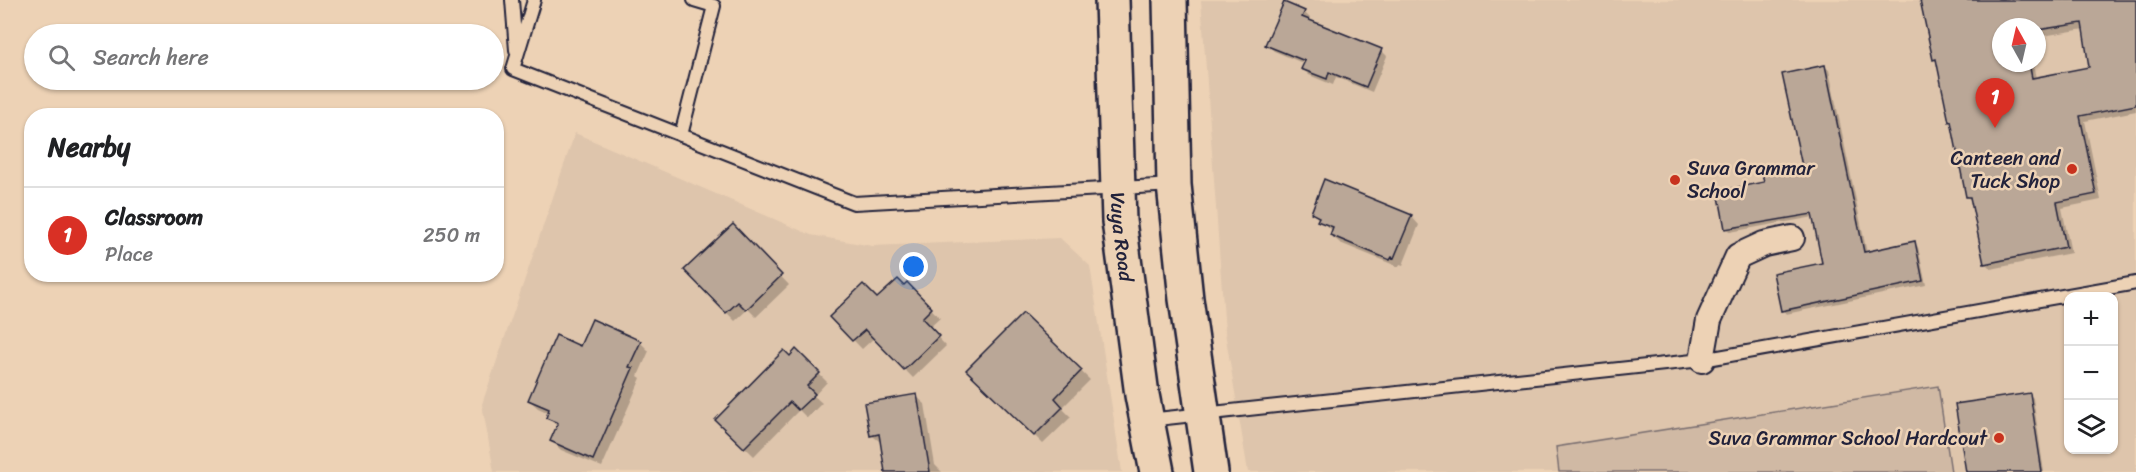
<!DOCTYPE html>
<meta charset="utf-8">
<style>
body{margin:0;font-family:Sriracha,sans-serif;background:#f6f6f6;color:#202124}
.controls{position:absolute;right:18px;bottom:18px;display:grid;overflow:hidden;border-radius:12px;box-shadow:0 2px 4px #0004}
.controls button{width:54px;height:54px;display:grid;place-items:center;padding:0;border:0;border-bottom:2px solid #e0e0e0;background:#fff;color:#202124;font:30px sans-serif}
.compass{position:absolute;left:1992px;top:18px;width:54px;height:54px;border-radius:50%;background:#fff;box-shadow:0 2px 4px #0004;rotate:352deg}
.you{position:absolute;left:914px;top:267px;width:21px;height:21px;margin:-15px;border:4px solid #fff;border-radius:50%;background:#1a73e8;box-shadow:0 0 0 9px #1a73e833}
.badge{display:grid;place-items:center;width:39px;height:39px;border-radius:50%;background:#d93025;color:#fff;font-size:20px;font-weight:700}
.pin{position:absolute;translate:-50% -50px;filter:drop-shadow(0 2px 3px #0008)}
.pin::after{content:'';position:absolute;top:32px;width:21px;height:18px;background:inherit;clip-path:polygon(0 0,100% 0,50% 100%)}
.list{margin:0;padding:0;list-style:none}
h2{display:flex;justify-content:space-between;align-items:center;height:78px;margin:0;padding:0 24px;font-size:26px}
h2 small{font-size:20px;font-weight:400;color:#757577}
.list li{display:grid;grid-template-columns:39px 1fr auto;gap:18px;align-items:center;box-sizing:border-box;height:96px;padding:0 24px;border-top:2px solid #e0e0e0}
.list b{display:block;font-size:22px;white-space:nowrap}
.list p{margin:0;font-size:20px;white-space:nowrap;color:#757577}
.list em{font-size:20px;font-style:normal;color:#757577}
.icon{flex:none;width:33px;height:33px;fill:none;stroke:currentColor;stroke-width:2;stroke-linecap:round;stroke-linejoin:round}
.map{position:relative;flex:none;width:2136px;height:472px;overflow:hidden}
.search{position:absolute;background:#fff;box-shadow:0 2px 4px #0004;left:24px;top:24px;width:480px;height:66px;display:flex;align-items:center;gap:15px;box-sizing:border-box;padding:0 21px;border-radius:33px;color:#757577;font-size:22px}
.panel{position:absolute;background:#fff;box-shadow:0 2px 4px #0004;left:24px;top:108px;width:480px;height:174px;border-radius:24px}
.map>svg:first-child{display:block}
.built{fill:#dec5ac;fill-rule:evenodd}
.green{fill:#d0b9a4;stroke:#796e70;stroke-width:1.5}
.shadow{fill:#0003;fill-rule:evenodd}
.building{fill:#baa797;stroke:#22223b;stroke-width:1.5;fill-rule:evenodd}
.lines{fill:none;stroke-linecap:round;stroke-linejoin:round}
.lane-casing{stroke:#22223b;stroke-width:16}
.street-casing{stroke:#22223b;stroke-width:28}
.secondary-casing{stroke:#22223b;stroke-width:38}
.lane{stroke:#edd2b5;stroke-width:12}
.street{stroke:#edd2b5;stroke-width:24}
.secondary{stroke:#edd2b5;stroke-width:33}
.poi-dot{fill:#c8321e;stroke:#edd2b5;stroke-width:2}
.labels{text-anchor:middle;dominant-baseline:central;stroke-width:5;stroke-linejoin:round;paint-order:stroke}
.poi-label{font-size:20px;fill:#22223b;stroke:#edd2b5;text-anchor:end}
.street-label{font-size:20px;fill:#22223b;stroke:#edd2b5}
</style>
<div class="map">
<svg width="2136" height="472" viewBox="0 0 2136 472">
<rect width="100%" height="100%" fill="#edd2b5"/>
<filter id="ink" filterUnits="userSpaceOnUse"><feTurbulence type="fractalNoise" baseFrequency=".0167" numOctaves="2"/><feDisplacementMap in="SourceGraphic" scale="12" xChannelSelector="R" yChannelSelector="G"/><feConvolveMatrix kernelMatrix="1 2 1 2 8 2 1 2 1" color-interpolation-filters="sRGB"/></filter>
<g filter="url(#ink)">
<g class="built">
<path d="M1201 0H2136V472H1248L1225 332ZM2001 27H2037V63H2001ZM2068 296H2114V450H2068Z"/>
<polygon points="575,133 811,235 872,246 1060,238 1090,266 1122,472 494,472 482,404"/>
</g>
<polygon class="green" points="1938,386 1951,472 1559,472 1556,447"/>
<g class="shadow">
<path d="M1922 0H2136V111L2085 121 2101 200 2062 208 2071 253 1991 269 1985 263 1973 202 1967 197 1953 124 1950 121 1938 63 1934 59ZM2001 27H2037V37L2084 29 2091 69 2036 79 2033 63H2001Z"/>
<polygon points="1304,12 1310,18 1309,21 1381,50 1387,56 1372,92 1336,77 1333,85 1309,75 1303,69 1305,64 1274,51 1267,45"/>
<polygon points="1825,67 1829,70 1867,253 1914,243 1918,247 1926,285 1786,314 1783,310 1824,264 1814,217 1730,232 1726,228 1766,183 1804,168"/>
<polygon points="1312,213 1411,216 1419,225 1403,265 1400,264 1399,267 1340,243 1331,235 1333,231"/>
<polygon points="733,226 789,285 756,317 748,309 735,321 686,271"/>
<polygon points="907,284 940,318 929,328 946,346 913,378 874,338 862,349 831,317 877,300"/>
<polygon points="1023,315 1090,380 1062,408 1071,417 1043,444 968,370"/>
<polygon points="640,342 649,351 638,376 641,378 602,467 561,450 552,441 558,427 547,417 549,413 538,408 529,400 581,348"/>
<polygon points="796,351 827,382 814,396 822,403 807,418 799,410 754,456 717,420"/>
<polygon points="2030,395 2033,398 2044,472 1967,472"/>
<polygon points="916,396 925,404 935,465 942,472 887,472 882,443 871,435"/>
</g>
<g class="building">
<path d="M1920 0H2136V105L2080 116 2096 194 2057 202 2066 247 1984 264 1970 197H1966L1951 121 1949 122 1936 59 1933 60ZM2082 23 2089 67 2032 78 2029 63H2001V27H2037V30Z"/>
<polygon points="1284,2 1305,11 1302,17 1382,49 1366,87 1329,72 1327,79 1301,69 1305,61 1265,45"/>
<polygon points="1825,65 1864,252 1915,241 1923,281 1781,311 1773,273 1822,263 1812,214 1725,229 1718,191 1764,182 1762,173 1802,166 1782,74"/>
<polygon points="1324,179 1412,215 1394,258 1392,257 1390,260 1330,235 1333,227 1317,221 1319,217 1311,213"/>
<polygon points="733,224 782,275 746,310 738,302 726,313 684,270"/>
<polygon points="898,279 904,285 907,282 932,308 922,318 939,336 904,370 865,330 852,341 829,317 863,284 877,298"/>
<polygon points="1023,313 1082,370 1055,398 1063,407 1034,436 966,370"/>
<polygon points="592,319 641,341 629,367 633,368 593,460 550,441 558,423 546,418 549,409 528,400 556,335 580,346"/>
<polygon points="796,349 820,373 807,386 815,394 798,410 790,402 744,448 715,420 784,350 790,356"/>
<polygon points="2030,393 2042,472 1966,472 1955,404"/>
<polygon points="917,394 930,472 885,472 879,434 870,436 864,403"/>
</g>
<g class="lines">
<g class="lane-casing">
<g id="lane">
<polyline points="512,0 516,50"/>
<polyline points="534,0 513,69 854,203 1174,185"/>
<polyline points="681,135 714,6 694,0"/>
<polyline points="1148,420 1702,360 2136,283"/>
</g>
</g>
<g class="street-casing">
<polyline id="street" points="1702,360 1709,320 1738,256 1764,244 1792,238"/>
</g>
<g class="secondary-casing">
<g id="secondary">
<path id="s1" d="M1112 0 1119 221 1142 395 1157 472"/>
<polyline points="1170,0 1174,185 1186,299 1211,472"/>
</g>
</g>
<use href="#lane" class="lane"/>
<use href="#street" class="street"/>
<use href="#secondary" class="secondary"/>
</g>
</g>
<g class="poi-dot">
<circle cx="2072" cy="169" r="6"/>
<circle cx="1675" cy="180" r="6"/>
<circle cx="1999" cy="438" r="6"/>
</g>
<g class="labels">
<g class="poi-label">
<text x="2060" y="158">Canteen and<tspan x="2060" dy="23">Tuck Shop</tspan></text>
<text x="1687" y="168" text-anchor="start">Suva Grammar<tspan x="1687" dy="23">School</tspan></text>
<text x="1987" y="438">Suva Grammar School Hardcout</text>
</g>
<g class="street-label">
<text stroke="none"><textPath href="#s1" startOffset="237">Vuya Road</textPath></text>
</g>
</g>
</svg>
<div class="controls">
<button>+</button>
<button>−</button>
<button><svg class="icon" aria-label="layers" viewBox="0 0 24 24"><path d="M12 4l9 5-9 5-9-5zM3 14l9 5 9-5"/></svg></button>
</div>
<svg class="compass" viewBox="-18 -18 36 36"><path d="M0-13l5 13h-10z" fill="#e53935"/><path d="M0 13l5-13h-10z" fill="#757577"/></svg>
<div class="you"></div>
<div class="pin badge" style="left:1995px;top:128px">1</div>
<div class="search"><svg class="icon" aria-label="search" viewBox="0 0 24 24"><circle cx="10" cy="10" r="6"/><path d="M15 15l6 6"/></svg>Search here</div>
<section class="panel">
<h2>Nearby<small></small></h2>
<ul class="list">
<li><span class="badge">1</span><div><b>Classroom</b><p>Place</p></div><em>250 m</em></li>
</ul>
</section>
</div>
